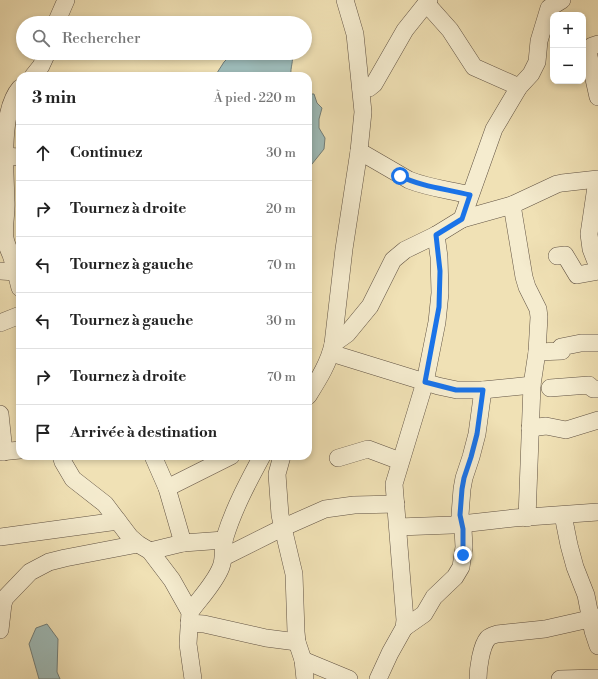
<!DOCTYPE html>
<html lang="fr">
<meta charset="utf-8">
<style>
body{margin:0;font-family:"Libre Bodoni",serif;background:#f6f6f6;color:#222}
.controls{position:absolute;right:12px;top:12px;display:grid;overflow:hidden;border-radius:8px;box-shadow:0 2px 6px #0003}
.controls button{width:36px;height:36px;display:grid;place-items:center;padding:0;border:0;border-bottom:1px solid #e0e0e0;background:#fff;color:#222;font:20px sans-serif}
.stop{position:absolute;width:12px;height:12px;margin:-9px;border:3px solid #1a73e8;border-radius:50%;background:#fff}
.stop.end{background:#1a73e8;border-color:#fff;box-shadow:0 1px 4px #0008}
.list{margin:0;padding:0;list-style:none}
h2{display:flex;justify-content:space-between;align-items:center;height:52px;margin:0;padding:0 16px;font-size:17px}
h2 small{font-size:13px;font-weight:400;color:#767676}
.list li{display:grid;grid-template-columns:26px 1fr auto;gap:12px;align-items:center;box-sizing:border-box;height:56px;padding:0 16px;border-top:1px solid #e0e0e0}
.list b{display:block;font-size:15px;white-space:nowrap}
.list em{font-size:13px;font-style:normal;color:#767676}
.icon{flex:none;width:22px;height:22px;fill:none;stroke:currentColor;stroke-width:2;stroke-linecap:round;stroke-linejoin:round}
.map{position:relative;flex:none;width:598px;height:679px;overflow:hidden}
.search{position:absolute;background:#fff;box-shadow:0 2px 6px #0003;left:16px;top:16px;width:296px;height:44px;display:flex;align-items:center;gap:10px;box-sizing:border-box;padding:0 14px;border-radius:22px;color:#767676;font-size:15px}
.panel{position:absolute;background:#fff;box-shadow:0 2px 6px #0003;left:16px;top:72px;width:296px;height:388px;border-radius:12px}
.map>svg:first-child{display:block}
.water{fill:#9ebbb8;stroke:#727e7a}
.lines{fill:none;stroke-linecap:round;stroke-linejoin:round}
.minor-casing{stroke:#605243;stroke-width:18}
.minor{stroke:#f5eccf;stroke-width:17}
.route{stroke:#1a73e8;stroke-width:5}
</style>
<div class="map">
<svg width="598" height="679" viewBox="0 0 598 679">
<rect width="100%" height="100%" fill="#f0e1b5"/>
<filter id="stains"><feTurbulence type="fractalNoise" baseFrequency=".005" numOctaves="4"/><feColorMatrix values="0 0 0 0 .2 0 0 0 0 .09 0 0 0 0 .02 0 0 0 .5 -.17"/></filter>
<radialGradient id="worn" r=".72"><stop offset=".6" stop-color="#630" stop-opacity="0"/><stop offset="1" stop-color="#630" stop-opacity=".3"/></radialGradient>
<g class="water">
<path d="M233 53H292C294 61 290 67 291 76H215L224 62Z"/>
<polygon points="308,94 314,94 317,103 322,108 319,119 319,128 325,138 324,149 308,169"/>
<polygon points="47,624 58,639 57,672 60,679 39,679 29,644 36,628"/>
</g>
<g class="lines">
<g class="minor-casing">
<g id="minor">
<polyline points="426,3 450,30 474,67 519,87"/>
<polyline points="56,23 66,0"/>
<polyline points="598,44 592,46 588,52 598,97"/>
<polyline points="33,76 41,66 47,53"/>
<path d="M20 88C0 111 5 168 6 201 7 214 3 226 5 238 6 244 9 250 11 255 15 266 17 277 20 288"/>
<polyline points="361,89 369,88 374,84 405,30 429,0"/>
<path d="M359 151 409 180C429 188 450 190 470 195"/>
<polyline points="2,156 20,157"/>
<polyline points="597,180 589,234 591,249 598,267"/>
<polyline points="462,219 494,129 519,87 531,74 537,62 539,41 549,8 562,0"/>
<polyline points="557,256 565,255 577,275 598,271"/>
<polyline points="0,271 16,272"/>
<polyline points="0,323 20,315"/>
<polyline points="333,344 347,334 370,306 393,260 405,250 436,235 462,219 512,205 557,184 562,183 598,179"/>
<polyline points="537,352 562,351 561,347 581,343 598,343"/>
<polyline points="331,353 438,386 457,390 483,390 477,434 471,457 464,478 462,489 460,515 463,529 464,547 461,567 455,577 434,597 424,614 404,628"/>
<polyline points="550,388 589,385 593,389 598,389"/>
<polyline points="483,390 532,385 537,352 539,317 538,309 527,287 524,277 512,205"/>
<path d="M308 396C318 380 329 363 333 344L344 249 359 151 363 112 355 34 345 0"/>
<polyline points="0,414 4,452"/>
<polyline points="530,428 546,426 566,430 598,420"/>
<polyline points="0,452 20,450"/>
<polyline points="61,456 63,462 73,479 105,504 130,537 138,544 150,551 172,580 190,612 188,644 193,679"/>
<polyline points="153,456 167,488 183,543"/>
<polyline points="282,456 277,474 280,515 294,574 296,632 297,642 303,660 305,679"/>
<polyline points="338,458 368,449 400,461"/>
<polyline points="167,488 231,456"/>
<polyline points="563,515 569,545 575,567 586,595 593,631 598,646"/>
<polyline points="527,518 532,385"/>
<polyline points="398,527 452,525 514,518 598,512"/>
<polyline points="0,537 118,521"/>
<polyline points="150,551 183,543 224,540"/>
<polyline points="224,557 282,528 325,509 354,505 396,504"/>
<path d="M190 612C200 598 215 583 221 567 225 557 222 547 225 537 234 508 248 482 262 456"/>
<polyline points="189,623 204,624 266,638 297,642"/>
<polyline points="0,630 3,604 5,598 30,572 49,562 65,558 138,544"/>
<polyline points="303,660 349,679"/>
<polyline points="378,679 390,653 404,628 405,620 394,484 425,382 437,322 440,293 439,257 436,235"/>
<path d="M478 679C478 669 481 646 488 638 490 636 494 635 497 634L545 629 598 617"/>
<polyline points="560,679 598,678"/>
</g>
</g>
<use href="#minor" class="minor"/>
</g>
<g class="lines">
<path class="route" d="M400 176C422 187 447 189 470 195L462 219 436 235 440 271 439 307 425 382 456 390H483L477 434 471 457 464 478 462 489 460 515 463 529V555"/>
</g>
<rect width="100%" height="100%" filter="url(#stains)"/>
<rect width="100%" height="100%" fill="url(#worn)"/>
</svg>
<div class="controls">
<button>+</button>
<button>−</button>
</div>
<div class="stop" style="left:400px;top:176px"></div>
<div class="stop end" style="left:463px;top:555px"></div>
<div class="search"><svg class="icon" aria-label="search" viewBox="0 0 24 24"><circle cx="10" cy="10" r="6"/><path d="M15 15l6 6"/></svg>Rechercher</div>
<section class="panel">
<h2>3 min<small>À pied · 220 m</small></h2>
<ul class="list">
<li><svg class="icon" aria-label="ahead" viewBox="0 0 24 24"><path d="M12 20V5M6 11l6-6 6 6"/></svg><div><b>Continuez</b></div><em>30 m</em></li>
<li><svg class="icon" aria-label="right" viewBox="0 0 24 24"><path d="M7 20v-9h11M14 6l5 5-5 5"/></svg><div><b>Tournez à droite</b></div><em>20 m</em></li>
<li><svg class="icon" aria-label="left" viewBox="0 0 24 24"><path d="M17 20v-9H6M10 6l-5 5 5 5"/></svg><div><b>Tournez à gauche</b></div><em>70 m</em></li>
<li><svg class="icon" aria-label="left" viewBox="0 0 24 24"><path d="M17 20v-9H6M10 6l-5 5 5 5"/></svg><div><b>Tournez à gauche</b></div><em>30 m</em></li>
<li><svg class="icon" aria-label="right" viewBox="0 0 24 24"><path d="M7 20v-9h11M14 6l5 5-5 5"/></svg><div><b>Tournez à droite</b></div><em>70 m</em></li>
<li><svg class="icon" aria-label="arrive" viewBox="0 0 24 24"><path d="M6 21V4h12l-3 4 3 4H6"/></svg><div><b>Arrivée à destination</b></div></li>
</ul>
</section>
</div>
